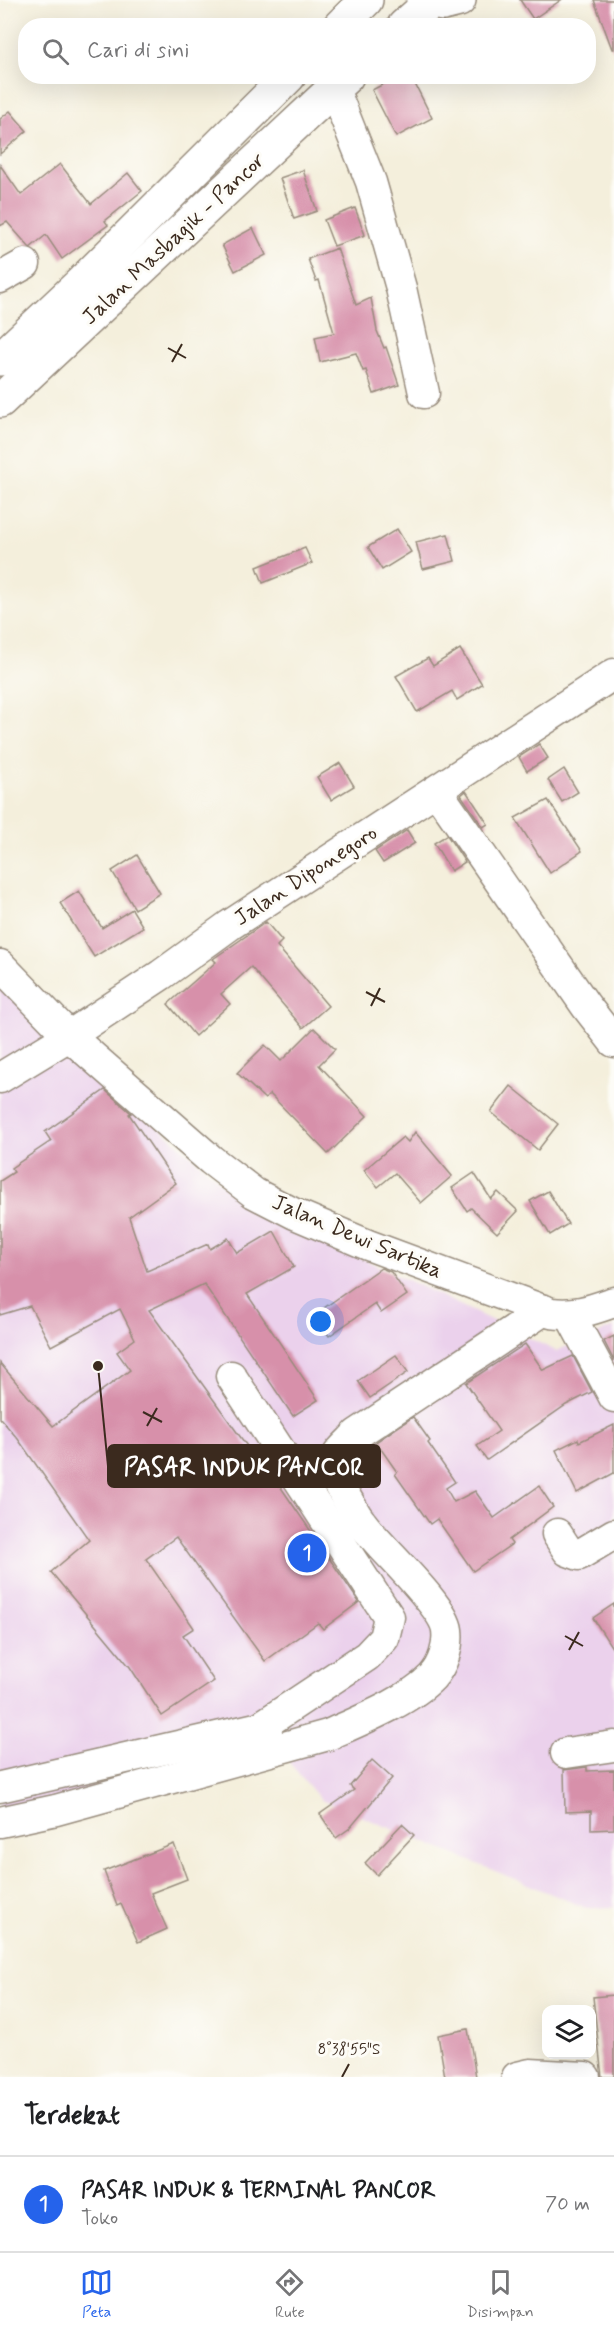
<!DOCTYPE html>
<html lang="id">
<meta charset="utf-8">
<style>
body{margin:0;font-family:Mynerve,sans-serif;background:#f2f2f2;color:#202124}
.controls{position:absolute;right:18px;bottom:18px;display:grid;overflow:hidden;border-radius:12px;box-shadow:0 6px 24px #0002}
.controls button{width:54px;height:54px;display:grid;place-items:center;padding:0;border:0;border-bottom:2px solid #e0e0e0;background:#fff;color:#202124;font:30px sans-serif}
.you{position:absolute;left:321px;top:1322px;width:21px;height:21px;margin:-15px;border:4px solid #fff;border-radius:50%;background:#1a73e8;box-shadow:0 0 0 9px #1a73e833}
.badge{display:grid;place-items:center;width:39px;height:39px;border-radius:50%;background:#2563eb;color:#fff;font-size:20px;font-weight:700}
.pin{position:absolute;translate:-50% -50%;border:3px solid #fff;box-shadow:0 2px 6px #0006}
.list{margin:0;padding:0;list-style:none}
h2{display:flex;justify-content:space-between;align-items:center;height:78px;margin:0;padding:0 24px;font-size:26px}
h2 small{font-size:20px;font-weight:400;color:#757577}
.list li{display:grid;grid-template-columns:39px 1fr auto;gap:18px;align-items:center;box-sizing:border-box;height:96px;padding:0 24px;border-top:2px solid #e0e0e0}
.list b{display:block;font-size:22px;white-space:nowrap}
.list p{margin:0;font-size:20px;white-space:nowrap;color:#757577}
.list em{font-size:20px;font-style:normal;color:#757577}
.icon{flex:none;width:33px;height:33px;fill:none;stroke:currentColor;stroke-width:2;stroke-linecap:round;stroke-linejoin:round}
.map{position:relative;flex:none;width:614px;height:2077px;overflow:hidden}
.search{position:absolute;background:#fff;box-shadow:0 6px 24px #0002;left:18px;right:18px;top:18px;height:66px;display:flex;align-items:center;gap:15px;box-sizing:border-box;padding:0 21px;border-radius:24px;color:#757577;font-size:22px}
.sheet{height:174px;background:#fff}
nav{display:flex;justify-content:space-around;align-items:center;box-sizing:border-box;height:84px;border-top:2px solid #e0e0e0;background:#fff;font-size:16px;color:#757577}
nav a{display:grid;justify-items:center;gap:3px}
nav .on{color:#2563eb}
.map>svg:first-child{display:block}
.built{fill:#ebd1ec}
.building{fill:#d790aa}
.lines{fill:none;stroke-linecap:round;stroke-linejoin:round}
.minor-casing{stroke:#988c7d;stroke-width:33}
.major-casing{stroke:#988c7d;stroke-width:36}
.minor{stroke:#fff;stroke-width:30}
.major{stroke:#fff;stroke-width:33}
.ticks{fill:none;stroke:#3b2a1e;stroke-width:2}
.labels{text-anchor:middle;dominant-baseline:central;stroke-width:6;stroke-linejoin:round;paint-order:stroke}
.street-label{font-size:22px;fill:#3b2a1e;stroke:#fdfcf7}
.ticks-label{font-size:15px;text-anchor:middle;fill:#3b2a1e;stroke:#fdfcf7;stroke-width:6;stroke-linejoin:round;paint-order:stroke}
.leader{fill:none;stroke:#3b2a1e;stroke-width:2}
.callout-dot{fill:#3b2a1e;stroke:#fdfcf7;stroke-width:2}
.callout{fill:#3b2a1e;stroke:#3b2a1e;stroke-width:2}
.callout-label{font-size:24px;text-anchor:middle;font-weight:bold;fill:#fff}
</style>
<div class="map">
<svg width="614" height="2077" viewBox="0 0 614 2077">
<rect width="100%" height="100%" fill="#fdfcf7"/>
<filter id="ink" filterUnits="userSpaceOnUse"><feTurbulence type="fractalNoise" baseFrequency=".0167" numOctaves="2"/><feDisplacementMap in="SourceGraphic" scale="12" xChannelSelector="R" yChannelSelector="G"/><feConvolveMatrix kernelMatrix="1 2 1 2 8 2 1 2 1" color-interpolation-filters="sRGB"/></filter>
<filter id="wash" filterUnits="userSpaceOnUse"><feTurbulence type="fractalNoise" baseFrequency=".008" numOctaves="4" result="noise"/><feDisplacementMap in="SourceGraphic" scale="24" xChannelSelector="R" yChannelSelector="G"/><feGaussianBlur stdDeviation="1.35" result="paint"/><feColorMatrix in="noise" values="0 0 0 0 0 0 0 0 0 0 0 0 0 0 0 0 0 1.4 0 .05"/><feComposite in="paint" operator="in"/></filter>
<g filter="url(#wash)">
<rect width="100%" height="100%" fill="#f4efdc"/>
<polygon class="built" points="0,983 240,1200 556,1351 614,1327 614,1907 586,1908 321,1800 283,1755 0,1816"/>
<g id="blocks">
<g class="building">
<polygon points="520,0 561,0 533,19"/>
<polygon points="594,0 614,0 614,49 612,49"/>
<polygon points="399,76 411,76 432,118 396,137 372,90"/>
<polygon points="10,111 27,131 0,154 0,119"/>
<polygon points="60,164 91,204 128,173 142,191 105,221 108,225 62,259 46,235 30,248 7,222 0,226 0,165 21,195"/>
<polygon points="303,170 317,211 294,219 280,178"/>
<polygon points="355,208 365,235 334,246 324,220"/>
<polygon points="253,228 266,255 235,271 222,245"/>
<polygon points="337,248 356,305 371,298 377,331 384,348 386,347 399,385 374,394 366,370 363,371 356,353 320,362 315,337 334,333 319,280 316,281 308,259"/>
<polygon points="397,529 411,552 382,570 368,547"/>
<polygon points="448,534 455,561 423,569 416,542"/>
<polygon points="305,548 312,563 263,583 257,567"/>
<polygon points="460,649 482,684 457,700 452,691 417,712 396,676 428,658 433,666"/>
<polygon points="539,744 548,758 527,771 519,757"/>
<polygon points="340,763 354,786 331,800 317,777"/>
<polygon points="564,769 578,792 562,802 548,780"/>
<polygon points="466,791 488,824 483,827 461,795"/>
<polygon points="548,800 582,851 550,873 515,818"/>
<polygon points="407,830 415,843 383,863 375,851"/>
<polygon points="447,835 465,862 451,871 434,843"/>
<polygon points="137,855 160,893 135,909 112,871"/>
<polygon points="79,891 102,928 132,909 143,927 94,957 60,903"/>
<polygon points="266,922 282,941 277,946 328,1006 303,1028 251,967 221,994 230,1004 195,1036 168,1004 216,962 213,959"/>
<polygon points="314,1028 335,1049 319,1065 367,1116 328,1154 270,1094 265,1099 237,1073 265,1045 281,1061"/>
<polygon points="511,1086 558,1124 538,1150 491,1112"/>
<polygon points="105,1090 131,1113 129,1114 176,1183 129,1217 147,1271 208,1244 210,1249 228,1238 237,1253 274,1231 294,1267 247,1294 318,1400 293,1416 204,1284 149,1310 262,1467 265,1464 359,1602 323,1629 318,1623 265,1661 176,1537 146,1559 194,1628 183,1635 214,1681 162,1716 130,1667 51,1572 89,1540 18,1439 0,1418 0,1363 53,1426 130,1370 117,1352 135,1339 120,1309 51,1346 30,1306 0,1315 0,1181 14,1172 11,1168 51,1141 45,1132"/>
<polygon points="415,1132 452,1176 421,1203 395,1173 378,1187 364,1170 403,1137 408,1142"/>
<polygon points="474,1173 491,1199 498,1192 518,1211 497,1233 471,1208 467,1211 452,1188"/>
<polygon points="548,1191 568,1224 550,1235 530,1201"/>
<polygon points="381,1268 391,1272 407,1295 381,1313 375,1304 329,1336 314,1315"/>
<polygon points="614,1336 614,1361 604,1341"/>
<polygon points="525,1344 543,1370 573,1356 592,1392 566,1405 487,1460 477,1446 499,1431 466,1383"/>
<polygon points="396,1355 408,1372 370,1398 358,1381"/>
<polygon points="413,1417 430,1441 428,1443 455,1482 446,1488 454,1502 475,1491 494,1518 539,1486 553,1507 509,1540 512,1544 473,1571 437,1519 430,1524 395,1474 397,1472 376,1442"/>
<polygon points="614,1425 614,1473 577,1493 556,1450 578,1439 579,1442"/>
<polygon points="614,1604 614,1651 593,1618"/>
<polygon points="372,1760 392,1778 350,1828 336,1838 320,1814 354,1790 350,1786"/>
<polygon points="587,1767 587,1771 614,1770 614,1829 591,1830 591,1811 565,1812 564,1770"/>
<polygon points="402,1824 414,1835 377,1875 365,1863"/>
<polygon points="174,1844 187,1879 151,1893 167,1929 138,1942 121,1904 117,1906 104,1871"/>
<polygon points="614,1995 614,2077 602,2077 593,1997"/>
<polygon points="468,2029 476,2077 445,2077 438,2035"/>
</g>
</g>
</g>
<g filter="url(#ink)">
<use href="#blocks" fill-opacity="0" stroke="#988c7d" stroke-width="1.5"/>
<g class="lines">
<g class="minor-casing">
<g id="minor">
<polyline points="334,89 371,182 401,288 424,393"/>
<polyline points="0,278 25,264"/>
<polyline points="437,791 586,1006 614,1042"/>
<path d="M0 965 69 1036 211 1160 254 1193 295 1214 368 1245 551 1313C576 1316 591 1310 614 1302"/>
<polyline points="0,1078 69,1036 161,975 230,925 614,674"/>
<polyline points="570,1315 614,1397"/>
<polyline points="231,1376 389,1617 384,1638 367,1656 260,1727"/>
<polyline points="557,1534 568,1551 579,1555 614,1534"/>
<polyline points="566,1753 614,1746"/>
<polyline points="0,1787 260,1727 272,1743"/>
<path d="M0 1822 56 1810 328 1735C359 1721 409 1701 432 1677 443 1665 449 1646 447 1630 444 1605 379 1547 362 1523 355 1515 351 1505 345 1496 340 1486 330 1474 334 1462 338 1451 350 1442 357 1434L544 1310"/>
<polyline points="517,2077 530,2074 585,2077"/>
</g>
</g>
<g class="major-casing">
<g id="major">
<polyline points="423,0 443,4 459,0"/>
<polyline points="340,26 366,0"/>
<polyline points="404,26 430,3"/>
<polyline points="0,359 83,281 289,76"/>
<polyline points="0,401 347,76"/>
</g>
</g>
<use href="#minor" class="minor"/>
<use href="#major" class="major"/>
</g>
</g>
<path class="ticks" d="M168 348 186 358M172 362 182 344M366 992 385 1002M371 1006 380 988M143 1412 162 1422M147 1426 157 1408M565 1636 583 1646M569 1650 579 1632M342 2077 349 2064"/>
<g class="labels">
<g class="street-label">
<text transform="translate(174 239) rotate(-43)">Jalan Masbagik - Pancor</text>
<text transform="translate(306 876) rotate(-33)">Jalan Diponegoro</text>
<text transform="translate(357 1237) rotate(23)">Jalan Dewi Sartika</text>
</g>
</g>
<g class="ticks-label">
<text x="349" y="2054">8°38'55"S</text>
</g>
<path class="leader" d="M98 1366L108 1466"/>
<circle class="callout-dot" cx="98" cy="1366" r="6"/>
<rect class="callout" x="108" y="1445" width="272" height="42" rx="6"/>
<g class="callout-label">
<text x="244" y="1475">PASAR INDUK PANCOR</text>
</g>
</svg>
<div class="controls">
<button><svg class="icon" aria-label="layers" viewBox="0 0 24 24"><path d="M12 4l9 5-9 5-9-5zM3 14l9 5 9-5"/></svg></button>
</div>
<div class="you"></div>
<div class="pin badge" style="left:307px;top:1553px">1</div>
<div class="search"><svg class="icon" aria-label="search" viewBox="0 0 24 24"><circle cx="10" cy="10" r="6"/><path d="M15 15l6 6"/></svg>Cari di sini</div>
</div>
<section class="sheet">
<h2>Terdekat<small></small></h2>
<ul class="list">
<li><span class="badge">1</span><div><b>PASAR INDUK &amp; TERMINAL PANCOR</b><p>Toko</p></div><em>70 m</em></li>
</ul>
</section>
<nav>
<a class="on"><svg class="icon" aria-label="map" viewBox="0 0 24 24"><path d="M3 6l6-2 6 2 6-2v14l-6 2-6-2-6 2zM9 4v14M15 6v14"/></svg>Peta</a>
<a><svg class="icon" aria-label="directions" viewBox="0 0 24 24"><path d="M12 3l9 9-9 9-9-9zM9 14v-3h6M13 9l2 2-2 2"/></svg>Rute</a>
<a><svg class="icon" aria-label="saved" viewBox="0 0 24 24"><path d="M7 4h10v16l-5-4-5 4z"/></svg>Disimpan</a>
</nav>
